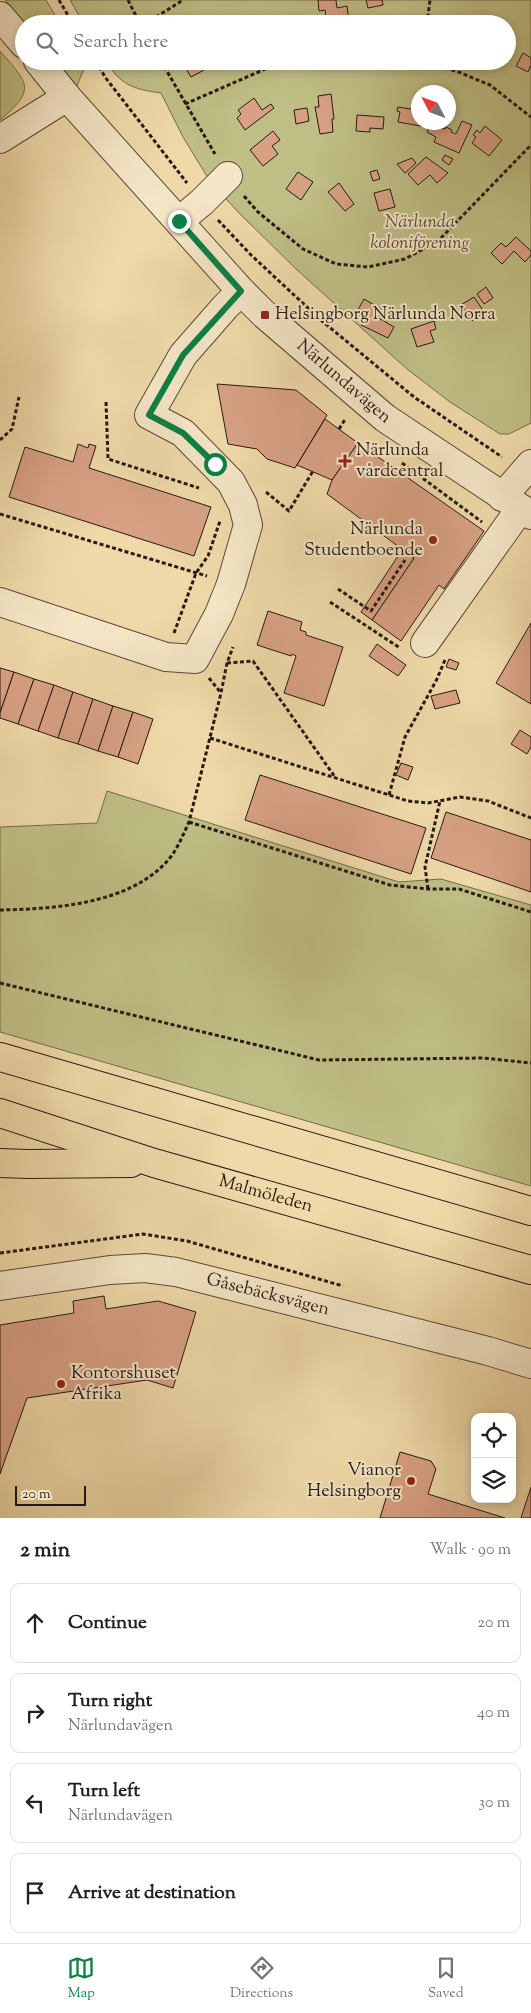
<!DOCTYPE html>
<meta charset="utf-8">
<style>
body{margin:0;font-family:"Sorts Mill Goudy",serif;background:#f2f2f2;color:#202124}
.controls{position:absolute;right:15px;bottom:15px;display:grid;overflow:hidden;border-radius:10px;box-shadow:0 2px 8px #0003}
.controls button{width:45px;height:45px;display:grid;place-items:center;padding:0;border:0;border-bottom:1px solid #e0e0e0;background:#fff;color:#202124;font:25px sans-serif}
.compass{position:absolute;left:411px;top:85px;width:45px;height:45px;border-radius:50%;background:#fff;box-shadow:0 2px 8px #0003;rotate:311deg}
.scale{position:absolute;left:15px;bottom:12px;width:71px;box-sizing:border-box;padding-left:5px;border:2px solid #271913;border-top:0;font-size:14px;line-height:18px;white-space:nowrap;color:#271913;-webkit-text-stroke:4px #f5e6c7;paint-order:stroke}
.stop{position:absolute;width:15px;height:15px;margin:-11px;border:4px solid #0b8043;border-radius:50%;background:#fff}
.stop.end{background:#0b8043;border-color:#fff;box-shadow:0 1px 5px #0008}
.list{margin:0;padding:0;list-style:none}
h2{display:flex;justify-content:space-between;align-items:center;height:65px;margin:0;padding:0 20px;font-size:21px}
h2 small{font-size:16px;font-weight:400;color:#757577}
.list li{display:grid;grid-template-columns:32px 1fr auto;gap:15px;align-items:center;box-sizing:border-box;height:80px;margin:0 10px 10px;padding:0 10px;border:1px solid #e0e0e0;border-radius:10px}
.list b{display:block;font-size:19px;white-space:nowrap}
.list p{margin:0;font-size:16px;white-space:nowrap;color:#757577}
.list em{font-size:16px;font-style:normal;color:#757577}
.icon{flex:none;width:28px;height:28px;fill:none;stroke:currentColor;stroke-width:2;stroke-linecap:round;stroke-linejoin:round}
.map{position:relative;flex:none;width:531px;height:1518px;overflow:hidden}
.search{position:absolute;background:#fff;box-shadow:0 2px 8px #0003;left:15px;right:15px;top:15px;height:55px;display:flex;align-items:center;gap:12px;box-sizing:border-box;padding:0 18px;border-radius:28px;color:#757577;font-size:19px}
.sheet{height:425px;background:#fff}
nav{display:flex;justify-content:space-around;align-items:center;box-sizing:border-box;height:70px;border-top:1px solid #e0e0e0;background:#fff;font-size:14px;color:#757577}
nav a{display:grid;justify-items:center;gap:2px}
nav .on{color:#0b8043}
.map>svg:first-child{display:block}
.green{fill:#bfbe84;stroke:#736c4c;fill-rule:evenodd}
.building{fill:#d8a184;stroke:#271913}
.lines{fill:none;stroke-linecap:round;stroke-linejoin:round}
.minor-casing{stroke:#594938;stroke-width:30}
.highway-casing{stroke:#271913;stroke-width:30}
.path{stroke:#271913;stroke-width:3;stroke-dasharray:4 2.5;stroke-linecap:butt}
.minor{stroke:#f5e6c7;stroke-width:28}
.highway{stroke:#efd9a9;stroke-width:28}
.route{stroke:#0b8043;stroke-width:6}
.poi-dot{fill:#8f2418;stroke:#f5e6c7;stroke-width:2}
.labels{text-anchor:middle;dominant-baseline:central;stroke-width:4;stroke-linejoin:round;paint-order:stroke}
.park-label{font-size:18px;font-style:italic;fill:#554b35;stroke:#f5e6c7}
.poi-label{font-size:18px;fill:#271913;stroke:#f5e6c7;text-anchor:start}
.street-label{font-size:18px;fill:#271913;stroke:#f5e6c7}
</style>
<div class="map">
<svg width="531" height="1518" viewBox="0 0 531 1518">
<rect width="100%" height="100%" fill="#efd9a9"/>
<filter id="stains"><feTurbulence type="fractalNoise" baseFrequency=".004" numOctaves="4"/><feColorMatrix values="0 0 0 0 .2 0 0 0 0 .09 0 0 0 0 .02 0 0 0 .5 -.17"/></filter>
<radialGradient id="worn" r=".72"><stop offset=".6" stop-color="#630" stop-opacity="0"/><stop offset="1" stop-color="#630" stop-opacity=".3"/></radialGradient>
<g class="green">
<polygon points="5,0 46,0 60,24 25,24"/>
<path d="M70 0H531V423L509 434H500L450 402 407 369 296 269 241 215 211 183 183 137 161 93C134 89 121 86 106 61H507V24H84ZM418 92H448V122H418Z"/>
<path d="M0 51C28 83 37 89 0 120Z"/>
<polygon points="56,61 83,61 85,66 77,86"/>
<polygon points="107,791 399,882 441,879 531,905 531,1186 0,1032 0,827 97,823"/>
</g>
<g class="building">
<polygon points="318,0 336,0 337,8 347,6 349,22 327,24 325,10 319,11"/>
<polygon points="366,0 382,0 383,5 368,8"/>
<polygon points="214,15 218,24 203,24 202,21"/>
<polygon points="255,15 260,24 251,24 248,19"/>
<polygon points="507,32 514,35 507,52"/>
<polygon points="523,53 531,58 531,65 528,72 516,66"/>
<polygon points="177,61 203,61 201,63 204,70 191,77 182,62 178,64"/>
<polygon points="331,94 334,119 332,119 333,132 320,134 315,107 319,107 318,96"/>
<polygon points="254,98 262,110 271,104 274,108 245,130 237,118 241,114 238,110"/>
<polygon points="398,107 416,110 415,113 418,113 418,122 426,122 426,127 398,122 400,112 397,111"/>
<polygon points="307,108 309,121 296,124 294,110"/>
<polygon points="357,115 384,117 383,129 370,128 370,132 356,131"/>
<polygon points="462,121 472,125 459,153 434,142 436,137 427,132 431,124 445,129 446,127 452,130 451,132 456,134"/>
<polygon points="485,126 502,140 489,156 472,143 476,137 473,135 477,130 480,133"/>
<polygon points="273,131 280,140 272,146 278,154 263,166 250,150"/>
<polygon points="445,155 453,159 449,165 442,160"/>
<polygon points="426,157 448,173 437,183 430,175 418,185 408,174"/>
<polygon points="412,158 416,163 405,173 397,164"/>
<polygon points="377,170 380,179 373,181 370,172"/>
<polygon points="298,172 313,182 301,200 286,189"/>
<polygon points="339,183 354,204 345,211 328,192"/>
<polygon points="390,189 395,207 379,211 374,193"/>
<polygon points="516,237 531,251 531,255 525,262 514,251 502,264 491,253 501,243 506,247"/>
<polygon points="486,287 493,298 484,304 477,294"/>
<polygon points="474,297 484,312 472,321 461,305"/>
<polygon points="364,299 381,309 377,317 394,327 388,338 361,325 365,318 356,313"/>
<polygon points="434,321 436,329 430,331 434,342 417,347 411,329"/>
<polygon points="217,384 296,390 327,415 295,468 267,459 257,449 228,444"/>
<polygon points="325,419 358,443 332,480 297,465"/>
<polygon points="358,443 484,531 444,589 439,585 401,641 372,620 414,558 327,494 332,480"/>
<polygon points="78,444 88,448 89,444 96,446 89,468 211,507 194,556 9,497 25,447 73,462"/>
<polygon points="402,550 414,558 372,620 361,612"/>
<polygon points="268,611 302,622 300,630 306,632 306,635 343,647 324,706 284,693 296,656 292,654 291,656 257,645"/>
<polygon points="531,623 531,704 496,683"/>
<polygon points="377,644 406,665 398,676 369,656"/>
<polygon points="449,659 459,663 456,670 446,667"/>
<polygon points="0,668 14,672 0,713"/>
<polygon points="14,672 34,679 18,724 0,718 0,713"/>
<polygon points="34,679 54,685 38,731 18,724"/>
<polygon points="54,685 73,692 58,738 38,731"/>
<polygon points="456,690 460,703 435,709 431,696"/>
<polygon points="73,692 93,699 78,744 58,738"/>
<polygon points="93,699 113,706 98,751 78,744"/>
<polygon points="113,706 133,712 118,757 98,751"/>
<polygon points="133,712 153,719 138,764 118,757"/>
<polygon points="520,730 531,737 531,747 527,754 511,744"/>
<polygon points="401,763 413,767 408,780 396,775"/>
<polygon points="260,775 426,828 411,874 245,820"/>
<polygon points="446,812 531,840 531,892 431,858"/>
<polygon points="104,1296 106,1309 158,1301 196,1312 173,1388 147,1380 27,1398 0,1474 0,1325 74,1313 73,1301"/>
<polygon points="400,1452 431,1461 436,1469 428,1494 505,1518 380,1518"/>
<polygon points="531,1487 531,1518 521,1518"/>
</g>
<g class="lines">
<g class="minor-casing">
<g id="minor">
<polyline points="0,16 24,44"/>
<path id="s1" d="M38 61 67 97 241 291 265 315 385 418 531 515"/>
<polyline points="0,139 67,97"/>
<polyline points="179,221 202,202 228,176"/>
<polyline points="502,497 531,464"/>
<polyline points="0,602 166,657 195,659 219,614 231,584 248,525 243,505 231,482 183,433 149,415 183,355 225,307 241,291"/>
<polyline points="425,643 520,509"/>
<path id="s2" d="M0 1286 110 1270 145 1268 176 1272 488 1351 531 1364"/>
</g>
</g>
<g class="highway-casing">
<g id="highway">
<polyline points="0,1057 531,1211"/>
<path id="s3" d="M0 1113 154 1163 531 1270"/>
<polyline points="0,1163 28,1164 131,1163"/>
</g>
</g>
<g class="path">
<polyline points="59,0 73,24"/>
<polyline points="128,0 140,24"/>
<polyline points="145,24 183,0"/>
<polyline points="427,24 430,0"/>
<polyline points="96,61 105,77 187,183"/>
<polyline points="161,61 215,154"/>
<polyline points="420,61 456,71 490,85 531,117"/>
<polyline points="185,104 279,63 291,61"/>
<polyline points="244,196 258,212 303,249 336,264 368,267 405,259 438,241 531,145"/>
<polyline points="218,220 250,254 322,321 414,397 502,457"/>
<polyline points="106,402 108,459 199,488"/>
<polyline points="339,429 346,418"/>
<polyline points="0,440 12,429 19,397"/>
<polyline points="402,463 482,522"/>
<polyline points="266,492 289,511 313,471"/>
<polyline points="0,514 207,576"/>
<polyline points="338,589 371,611 405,560"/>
<polyline points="330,602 400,648"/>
<polyline points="174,633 196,573 208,556 220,521"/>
<polyline points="227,663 253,661 335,777"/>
<polyline points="209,678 221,693"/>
<polyline points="210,738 408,801 428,803 460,797 488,801 531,818"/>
<polyline points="389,795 405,737 436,681 445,660"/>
<polyline points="189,822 390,885 428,889 459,889 531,912"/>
<polyline points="428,889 425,867 440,801"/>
<path d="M0 910C55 909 131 904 169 859 178 848 183 835 189 822L221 693 227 663 233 647"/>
<polyline points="0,983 319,1060 483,1058 531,1063"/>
<polyline points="0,1253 143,1234 187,1241 343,1286"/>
</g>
<use href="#minor" class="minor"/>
<use href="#highway" class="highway"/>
</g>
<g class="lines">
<polyline class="route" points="179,221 241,291 183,355 149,415 183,433 215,464"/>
</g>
<g class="poi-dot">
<rect x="260" y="310" width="10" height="10" rx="2.5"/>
<path d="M342.5 453.5h5v5h5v5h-5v5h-5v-5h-5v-5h5z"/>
<circle cx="433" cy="540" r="5"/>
<circle cx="61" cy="1384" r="5"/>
<circle cx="411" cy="1481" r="5"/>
</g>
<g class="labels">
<g class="park-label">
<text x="420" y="223">Närlunda<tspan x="420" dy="21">koloniförening</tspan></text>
</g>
<g class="poi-label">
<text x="275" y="315">Helsingborg Närlunda Norra</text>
<text x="356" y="451">Närlunda<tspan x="356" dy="21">vårdcentral</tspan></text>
<text x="423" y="530" text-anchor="end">Närlunda<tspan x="423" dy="21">Studentboende</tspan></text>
<text x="71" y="1374">Kontorshuset<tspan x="71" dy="21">Afrika</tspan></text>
<text x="401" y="1471" text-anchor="end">Vianor<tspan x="401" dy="21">Helsingborg</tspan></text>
</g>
<g class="street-label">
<text stroke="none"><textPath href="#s1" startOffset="444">Närlundavägen</textPath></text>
<text stroke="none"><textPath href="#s3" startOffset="278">Malmöleden</textPath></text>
<text stroke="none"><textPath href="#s2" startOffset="272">Gåsebäcksvägen</textPath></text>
</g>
</g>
<rect width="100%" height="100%" filter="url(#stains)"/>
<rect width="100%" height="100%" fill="url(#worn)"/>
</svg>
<div class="controls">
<button><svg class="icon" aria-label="locate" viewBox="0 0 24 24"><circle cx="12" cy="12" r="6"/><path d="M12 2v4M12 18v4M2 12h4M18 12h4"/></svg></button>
<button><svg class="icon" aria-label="layers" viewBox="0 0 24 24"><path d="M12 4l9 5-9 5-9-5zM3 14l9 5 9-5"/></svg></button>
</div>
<svg class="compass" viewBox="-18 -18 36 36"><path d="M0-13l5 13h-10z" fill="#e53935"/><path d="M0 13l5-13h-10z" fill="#757577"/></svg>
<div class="scale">20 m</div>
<div class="stop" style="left:215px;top:464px"></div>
<div class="stop end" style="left:179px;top:221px"></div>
<div class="search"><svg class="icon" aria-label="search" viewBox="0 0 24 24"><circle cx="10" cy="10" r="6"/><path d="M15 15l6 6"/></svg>Search here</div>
</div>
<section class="sheet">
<h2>2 min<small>Walk · 90 m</small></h2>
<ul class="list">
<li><svg class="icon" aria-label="ahead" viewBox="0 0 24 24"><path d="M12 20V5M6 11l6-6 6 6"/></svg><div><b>Continue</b></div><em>20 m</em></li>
<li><svg class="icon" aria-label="right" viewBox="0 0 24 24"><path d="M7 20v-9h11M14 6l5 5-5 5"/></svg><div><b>Turn right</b><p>Närlundavägen</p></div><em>40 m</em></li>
<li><svg class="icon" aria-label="left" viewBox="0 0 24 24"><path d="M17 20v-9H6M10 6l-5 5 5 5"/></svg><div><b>Turn left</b><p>Närlundavägen</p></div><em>30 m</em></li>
<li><svg class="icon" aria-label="arrive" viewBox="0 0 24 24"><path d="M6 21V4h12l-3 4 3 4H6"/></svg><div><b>Arrive at destination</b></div></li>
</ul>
</section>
<nav>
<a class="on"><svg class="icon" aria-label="map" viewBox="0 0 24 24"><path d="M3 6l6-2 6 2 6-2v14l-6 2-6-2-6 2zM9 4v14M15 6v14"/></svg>Map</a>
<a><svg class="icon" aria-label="directions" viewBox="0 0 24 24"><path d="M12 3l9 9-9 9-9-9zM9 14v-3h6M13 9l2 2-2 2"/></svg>Directions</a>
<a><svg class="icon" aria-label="saved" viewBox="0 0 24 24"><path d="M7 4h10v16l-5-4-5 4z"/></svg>Saved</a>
</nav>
